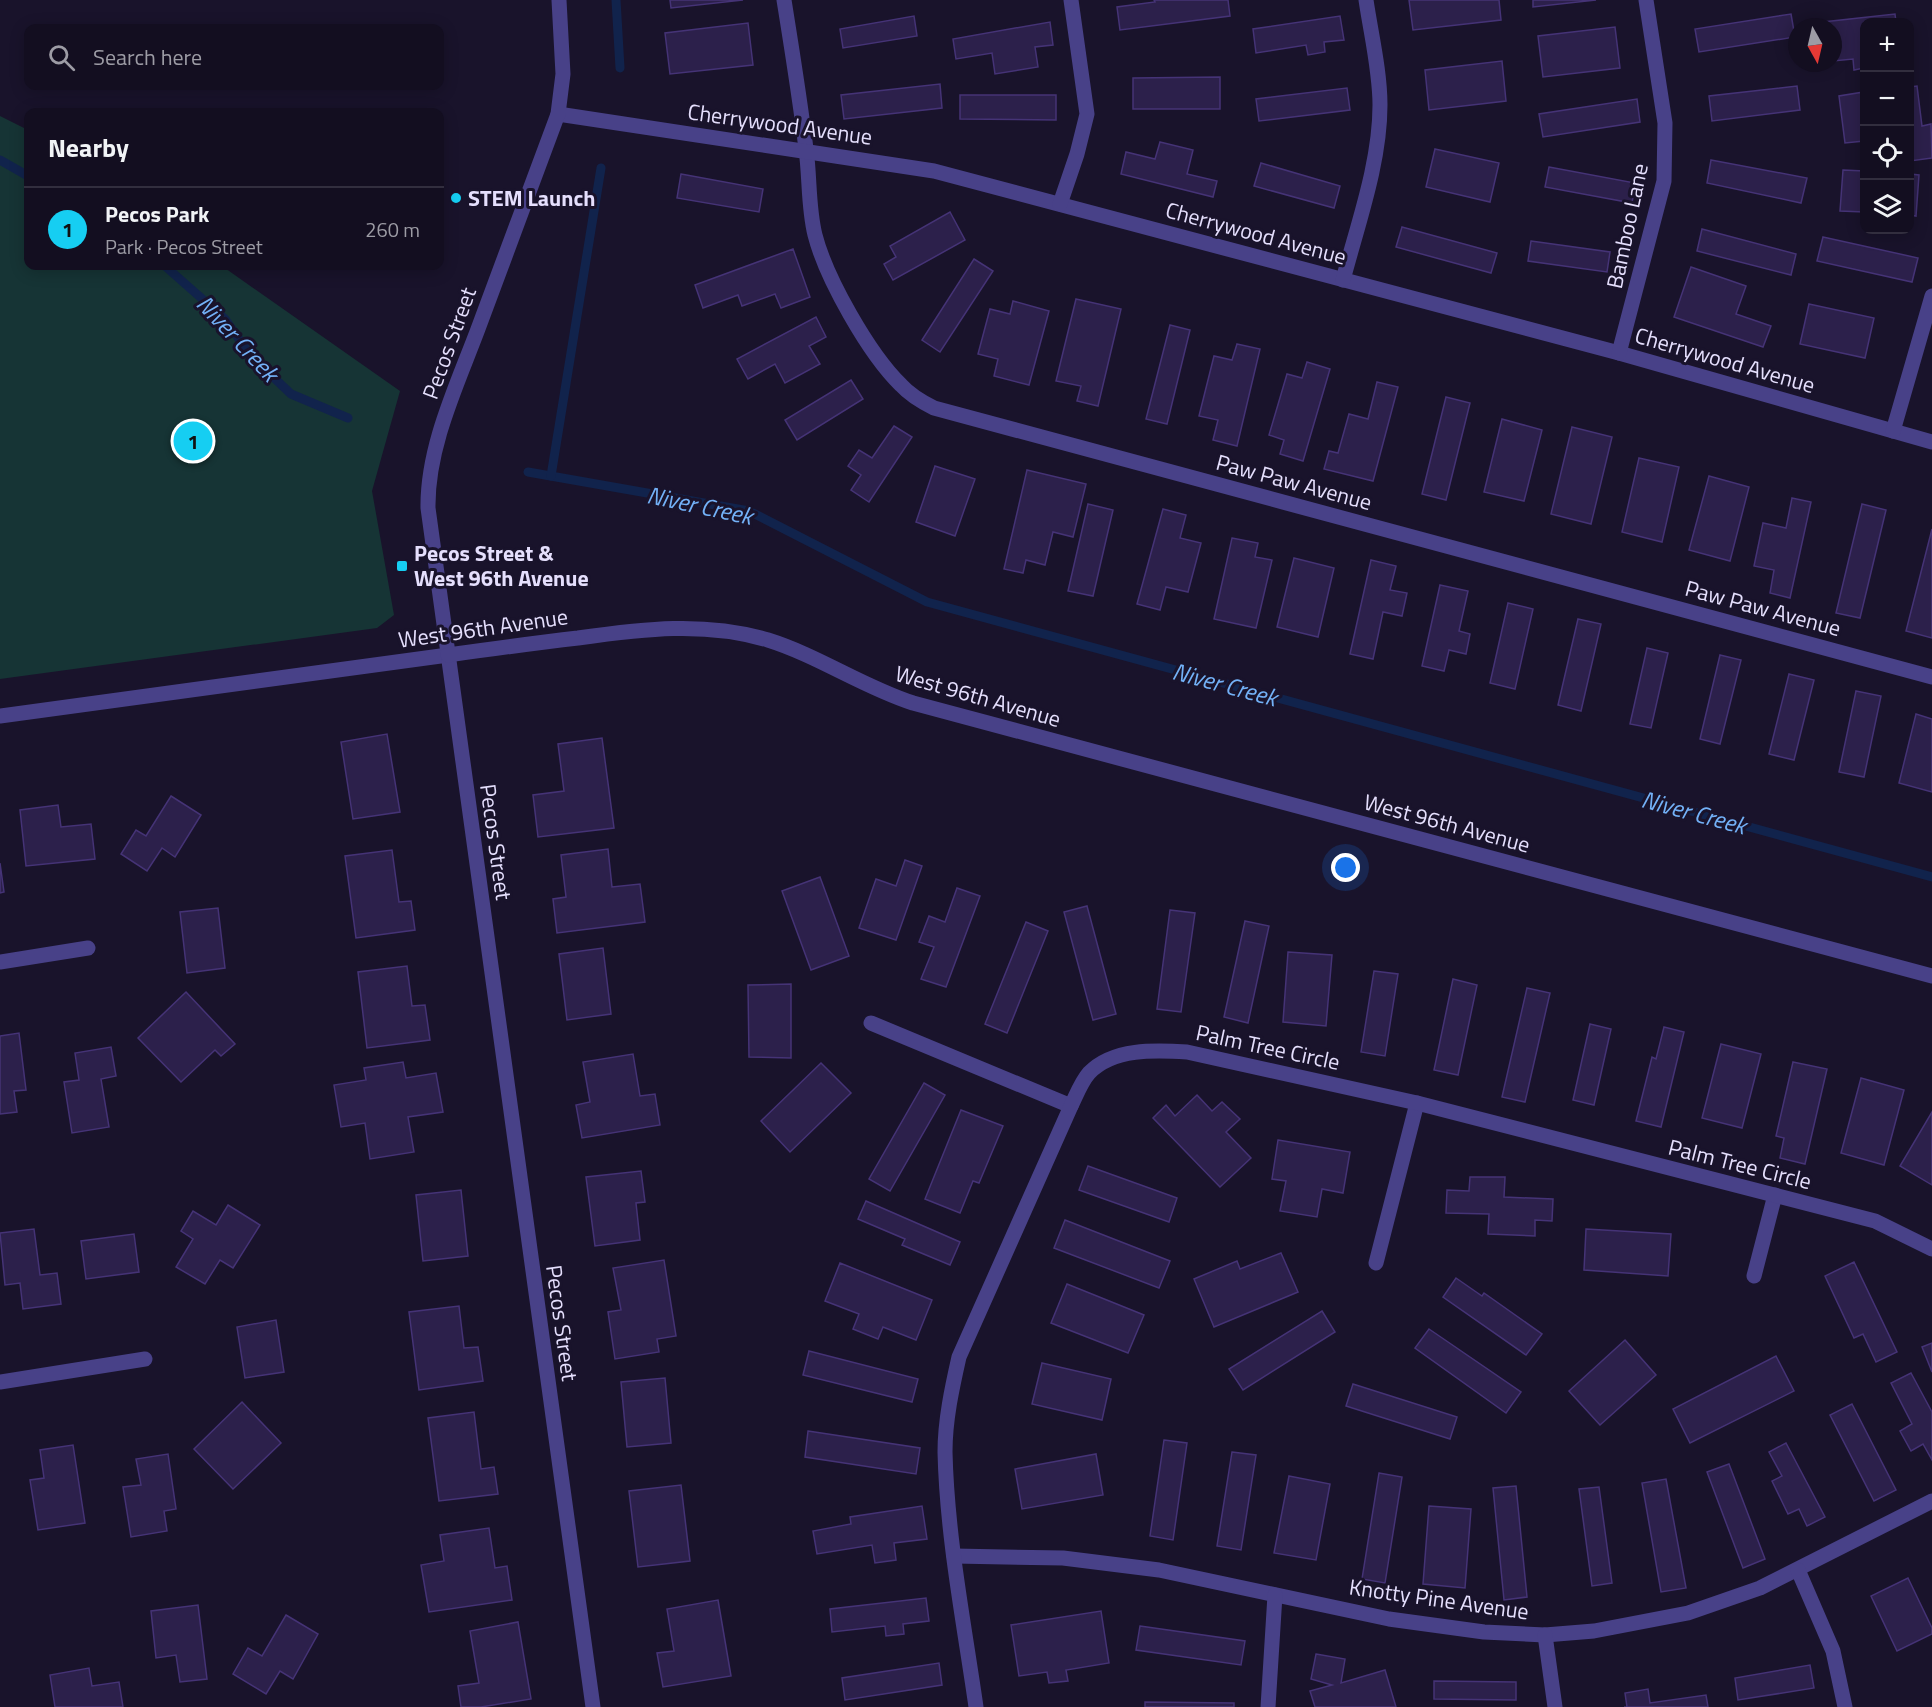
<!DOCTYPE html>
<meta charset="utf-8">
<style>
body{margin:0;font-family:"Titillium Web",sans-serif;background:#201c2d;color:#f1f3f6}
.controls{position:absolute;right:18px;top:18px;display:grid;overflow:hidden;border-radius:12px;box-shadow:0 3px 15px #0003}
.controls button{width:54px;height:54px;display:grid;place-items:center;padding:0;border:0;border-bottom:2px solid #322e3e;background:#130e20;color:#f1f3f6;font:30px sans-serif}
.compass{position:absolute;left:1788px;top:18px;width:54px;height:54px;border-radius:50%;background:#130e20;box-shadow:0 3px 15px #0003;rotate:172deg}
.you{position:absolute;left:1346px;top:868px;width:21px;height:21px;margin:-15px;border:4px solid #fff;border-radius:50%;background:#1a73e8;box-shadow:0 0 0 9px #1a73e833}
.badge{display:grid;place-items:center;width:39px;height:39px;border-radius:50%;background:#16cef2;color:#111;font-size:20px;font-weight:700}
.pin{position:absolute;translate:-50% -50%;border:3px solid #fff;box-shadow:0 2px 6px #0006}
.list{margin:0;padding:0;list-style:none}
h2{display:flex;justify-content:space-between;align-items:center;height:78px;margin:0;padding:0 24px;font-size:26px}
h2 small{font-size:20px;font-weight:400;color:#9d9ca5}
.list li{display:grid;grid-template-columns:39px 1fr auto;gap:18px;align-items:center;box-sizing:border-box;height:84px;padding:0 24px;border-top:2px solid #322e3e}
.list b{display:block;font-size:22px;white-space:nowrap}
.list p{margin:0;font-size:20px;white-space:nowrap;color:#9d9ca5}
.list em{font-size:20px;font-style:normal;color:#9d9ca5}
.icon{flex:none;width:33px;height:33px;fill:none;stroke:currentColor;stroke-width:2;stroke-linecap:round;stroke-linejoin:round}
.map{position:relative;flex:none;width:1932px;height:1707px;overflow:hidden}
.search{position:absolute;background:#130e20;box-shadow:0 3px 15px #0003;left:24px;top:24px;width:420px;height:66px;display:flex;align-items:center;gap:15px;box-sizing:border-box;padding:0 21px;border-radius:12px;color:#9d9ca5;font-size:22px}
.panel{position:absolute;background:#130e20;box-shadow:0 3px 15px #0003;left:24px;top:108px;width:420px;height:162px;border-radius:12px}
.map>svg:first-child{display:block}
.green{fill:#163435}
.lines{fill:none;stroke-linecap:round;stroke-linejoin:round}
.stream{stroke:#11234c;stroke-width:9}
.building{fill:#2c204b;stroke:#453376;stroke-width:1.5}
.minor{stroke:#484188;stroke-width:15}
.tertiary{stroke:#484188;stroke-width:15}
.poi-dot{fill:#16cef2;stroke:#19132b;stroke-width:2}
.labels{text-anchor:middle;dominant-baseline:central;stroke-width:6;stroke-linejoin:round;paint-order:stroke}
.street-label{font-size:22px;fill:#e5dffd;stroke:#19132b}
.poi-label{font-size:22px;font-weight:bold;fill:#e5dffd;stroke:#19132b;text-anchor:start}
.water-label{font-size:24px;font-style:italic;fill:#73b1f7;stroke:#19132b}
</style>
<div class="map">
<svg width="1932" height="1707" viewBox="0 0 1932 1707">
<rect width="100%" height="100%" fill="#19132b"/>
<polygon class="green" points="0,116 28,130 28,266 222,266 400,391 372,491 394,615 377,628 0,679"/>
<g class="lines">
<g class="stream">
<polyline points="616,0 620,68"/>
<polyline points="0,160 28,176"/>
<polyline points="165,266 225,319 250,355 291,394 348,418"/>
<polyline points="528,472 749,511 927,602 1932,877"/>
<polyline points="551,476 601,168"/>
</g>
</g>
<g class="building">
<polygon points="670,0 743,0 671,8"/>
<polygon points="1154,0 1228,0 1230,16 1120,30 1117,7 1155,2"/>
<polygon points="1409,0 1499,0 1501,20 1413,30"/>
<polygon points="1533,0 1596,0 1533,7"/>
<polygon points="1791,14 1795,37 1699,52 1695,29"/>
<polygon points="1895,14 1896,22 1864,22 1864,68 1854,70 1853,59 1833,61 1833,27 1824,27 1823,22"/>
<polygon points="914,16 917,36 843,48 840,29"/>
<polygon points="1340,16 1344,40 1324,42 1325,52 1308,55 1306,45 1256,53 1253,29"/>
<polygon points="1050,22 1053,45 1035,47 1038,67 995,74 992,53 956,59 953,39"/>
<polygon points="748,23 753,65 670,74 665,33"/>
<polygon points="1615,27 1620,68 1543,77 1538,36"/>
<polygon points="1502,61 1506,101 1429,110 1425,70"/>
<polygon points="1220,77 1220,109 1133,109 1133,78"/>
<polygon points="940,84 942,108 844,119 841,95"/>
<polygon points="1797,86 1800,110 1712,121 1709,96"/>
<polygon points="1917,86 1922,126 1931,124 1932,158 1910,161 1910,87"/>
<polygon points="1347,88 1350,110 1259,121 1256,99"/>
<polygon points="1864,92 1864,141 1845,143 1839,96"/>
<polygon points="960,95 1056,95 1056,120 960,119"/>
<polygon points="1637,99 1640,122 1543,137 1539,114"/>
<polygon points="1160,142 1193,150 1187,174 1217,181 1213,197 1121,174 1126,152 1155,159"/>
<polygon points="1435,149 1499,163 1490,202 1426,187"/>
<polygon points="1711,160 1807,178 1801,203 1707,183"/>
<polygon points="1261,163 1340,186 1334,208 1254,186"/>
<polygon points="1549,167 1635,183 1632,203 1545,187"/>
<polygon points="1843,170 1864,171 1864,212 1840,211"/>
<polygon points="681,174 763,189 759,212 677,198"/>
<polygon points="1910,174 1919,175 1916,216 1910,215"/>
<polygon points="950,212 965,240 893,280 884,264 896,257 890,246"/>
<polygon points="1402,227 1497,253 1491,273 1396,247"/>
<polygon points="1702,229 1796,254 1791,275 1697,251"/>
<polygon points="1823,237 1918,258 1912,282 1817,261"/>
<polygon points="1531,241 1610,252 1607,272 1528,261"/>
<polygon points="793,249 810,297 781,308 775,294 742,306 738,295 703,308 695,285"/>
<polygon points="974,259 993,271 940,352 922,340"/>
<polygon points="1691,267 1746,286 1736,314 1771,326 1763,347 1674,317"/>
<polygon points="1076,299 1121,309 1098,406 1077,401 1081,386 1056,381"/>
<polygon points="1013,301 1049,311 1029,385 994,376 998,359 978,354 990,309 1010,314"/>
<polygon points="1809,304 1874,318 1865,358 1800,344"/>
<polygon points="816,317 826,337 809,346 820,364 785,383 775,364 748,379 737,359"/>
<polygon points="1170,325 1190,330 1167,424 1146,419"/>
<polygon points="1237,344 1260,349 1237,446 1213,440 1218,420 1199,416 1214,356 1232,360"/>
<polygon points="1307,362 1330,369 1303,461 1280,454 1284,440 1269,435 1287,374 1302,378"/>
<polygon points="851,380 863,399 797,440 785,420"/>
<polygon points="1377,382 1398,387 1373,481 1324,469 1329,451 1338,453 1349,414 1368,419"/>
<polygon points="1446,397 1470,403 1446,500 1422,494"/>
<polygon points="1502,419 1542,430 1524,501 1484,492"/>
<polygon points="894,426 912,437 869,502 851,490 861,475 848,466 859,450 872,458"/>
<polygon points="1572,427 1612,437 1591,524 1551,514"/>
<polygon points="1639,458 1679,467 1662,542 1622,532"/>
<polygon points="935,466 975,479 955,536 916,522"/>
<polygon points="1027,470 1086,484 1073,537 1053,532 1045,565 1026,560 1023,573 1004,569"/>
<polygon points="1709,476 1749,487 1730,561 1689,550"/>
<polygon points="1792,498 1811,502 1790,598 1770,593 1774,570 1754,566 1763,523 1786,528"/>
<polygon points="1088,504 1113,510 1093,596 1068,591"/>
<polygon points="1862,504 1886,510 1860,618 1836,613"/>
<polygon points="1163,509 1186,515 1180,538 1201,543 1188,592 1166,587 1160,610 1137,604"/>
<polygon points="1932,529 1932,638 1906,631"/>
<polygon points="1232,538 1258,543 1255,557 1272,560 1256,628 1214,619"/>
<polygon points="1294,558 1334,568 1318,637 1277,627"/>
<polygon points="1371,560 1396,566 1390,590 1407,593 1402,616 1383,612 1373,659 1350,654"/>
<polygon points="1440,585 1468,591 1459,631 1470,634 1466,654 1449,650 1444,671 1422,666"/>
<polygon points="1508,603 1533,609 1515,689 1490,683"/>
<polygon points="1578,619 1601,624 1581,711 1558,705"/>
<polygon points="1647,648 1668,653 1651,728 1630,724"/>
<polygon points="1720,655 1741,660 1720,744 1700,739"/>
<polygon points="1789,674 1814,680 1794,760 1769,754"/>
<polygon points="1856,691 1881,696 1864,777 1839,772"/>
<polygon points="1916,714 1932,719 1932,792 1899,783"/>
<polygon points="387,734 400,812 353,819 341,742"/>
<polygon points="602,738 614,828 538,837 533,795 564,791 558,744"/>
<polygon points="171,796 201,815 175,857 162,848 147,871 121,854 136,830 146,836"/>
<polygon points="58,805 61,827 91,824 95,859 26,866 20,810"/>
<polygon points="608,849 612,887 640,884 645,922 557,933 553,899 566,897 561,855"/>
<polygon points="392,850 399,902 411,901 415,930 356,938 345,856"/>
<polygon points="905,860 922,866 896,940 859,928 876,879 896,886"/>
<polygon points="0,863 4,892 0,893"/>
<polygon points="820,877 849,956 811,970 782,891"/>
<polygon points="957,888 980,896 946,987 921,979 934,947 919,942 929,916 945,922"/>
<polygon points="1087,906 1116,1014 1093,1020 1064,912"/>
<polygon points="218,908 225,968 187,973 180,912"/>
<polygon points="1170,910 1195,913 1181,1012 1157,1009"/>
<polygon points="1245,921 1269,926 1248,1023 1224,1017"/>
<polygon points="1026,922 1048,931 1007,1033 985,1024"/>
<polygon points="603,948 611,1014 567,1020 559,954"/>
<polygon points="1288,952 1332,955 1326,1026 1283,1022"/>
<polygon points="407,966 412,1006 425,1005 430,1040 367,1048 358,972"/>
<polygon points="1374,971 1398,974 1385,1056 1361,1052"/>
<polygon points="1453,979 1477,985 1458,1075 1434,1070"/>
<polygon points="791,984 791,1058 749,1057 748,985"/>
<polygon points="1527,988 1550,993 1525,1102 1502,1097"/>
<polygon points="186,992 235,1044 221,1056 215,1050 181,1082 138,1038"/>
<polygon points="1590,1024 1611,1029 1594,1105 1573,1100"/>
<polygon points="1664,1027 1684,1032 1661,1127 1636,1121 1652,1057 1656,1059"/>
<polygon points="19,1033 26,1090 14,1091 17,1112 0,1114 0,1036"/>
<polygon points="1721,1044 1761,1054 1742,1128 1702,1118"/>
<polygon points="111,1047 116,1076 101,1079 109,1127 72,1133 64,1082 79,1080 75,1053"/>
<polygon points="633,1054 640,1096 655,1094 660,1125 582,1138 576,1105 590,1102 583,1062"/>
<polygon points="403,1062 406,1078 436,1073 443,1112 408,1117 414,1152 370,1159 365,1123 341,1127 334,1085 366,1080 364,1068"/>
<polygon points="1793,1062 1827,1069 1805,1164 1780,1158 1784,1138 1776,1136"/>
<polygon points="821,1063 851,1093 790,1152 761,1121"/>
<polygon points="1861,1078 1904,1090 1884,1165 1841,1153"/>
<polygon points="924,1083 945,1095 890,1191 869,1179"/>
<polygon points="1197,1095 1212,1111 1222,1102 1240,1119 1226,1132 1251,1158 1220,1187 1153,1118 1166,1105 1175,1116"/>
<polygon points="961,1110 1003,1126 979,1183 973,1181 960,1213 925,1199"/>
<polygon points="1932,1112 1932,1185 1900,1166"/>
<polygon points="1278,1140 1350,1152 1343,1193 1322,1189 1317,1217 1280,1211 1286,1181 1272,1179"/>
<polygon points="1088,1166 1177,1198 1169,1222 1079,1190"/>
<polygon points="641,1171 645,1202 636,1203 640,1240 595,1246 586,1177"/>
<polygon points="1470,1177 1505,1177 1504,1197 1553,1199 1552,1221 1535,1220 1535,1236 1488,1234 1489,1214 1446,1213 1447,1190 1469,1191"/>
<polygon points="461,1190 468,1256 423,1261 416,1195"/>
<polygon points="866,1201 960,1242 950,1265 902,1245 905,1239 858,1219"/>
<polygon points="228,1205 260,1225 233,1268 220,1260 205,1284 176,1267 193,1239 181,1231 193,1211 216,1225"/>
<polygon points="1065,1220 1170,1261 1159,1288 1054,1248"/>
<polygon points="34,1229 40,1275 57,1273 61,1304 23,1309 20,1283 5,1285 0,1233"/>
<polygon points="1586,1229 1671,1234 1668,1276 1584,1270"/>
<polygon points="134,1234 139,1272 86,1279 81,1241"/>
<polygon points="1281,1253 1298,1292 1214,1327 1194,1279 1237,1261 1240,1269"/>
<polygon points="664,1260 676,1336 657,1339 659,1352 615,1359 608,1312 621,1310 613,1268"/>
<polygon points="1854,1262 1897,1352 1876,1362 1863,1334 1854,1338 1825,1276"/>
<polygon points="840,1263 932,1300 916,1340 883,1327 878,1339 853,1329 859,1314 825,1301"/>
<polygon points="1456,1278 1482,1296 1484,1293 1542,1334 1526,1355 1443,1297"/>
<polygon points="1067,1284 1144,1315 1128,1353 1051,1323"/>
<polygon points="459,1306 464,1348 478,1347 483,1381 419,1390 409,1312"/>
<polygon points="1322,1311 1335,1332 1243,1390 1229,1369"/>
<polygon points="276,1320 284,1372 245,1378 237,1327"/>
<polygon points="1429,1329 1521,1392 1506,1413 1415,1348"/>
<polygon points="1625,1340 1656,1375 1600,1425 1569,1391"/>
<polygon points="1932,1343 1932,1372 1922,1347"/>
<polygon points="809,1351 918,1379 912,1402 803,1375"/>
<polygon points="1776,1356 1794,1391 1690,1443 1673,1409"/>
<polygon points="1042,1363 1111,1379 1102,1420 1032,1404"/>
<polygon points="1911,1373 1932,1412 1932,1460 1923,1444 1911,1451 1900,1431 1912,1424 1891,1383"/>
<polygon points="665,1378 671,1443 627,1447 621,1382"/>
<polygon points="1353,1384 1457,1417 1450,1439 1346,1406"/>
<polygon points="242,1402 281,1443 233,1489 194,1449"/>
<polygon points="1852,1404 1896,1490 1874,1501 1830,1415"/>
<polygon points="474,1412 481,1469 494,1467 498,1494 439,1501 428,1418"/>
<polygon points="808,1431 920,1448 916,1474 805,1457"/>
<polygon points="1164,1440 1187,1443 1173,1540 1150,1536"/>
<polygon points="1786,1443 1825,1517 1807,1526 1799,1509 1788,1514 1772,1481 1782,1476 1769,1452"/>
<polygon points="73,1445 85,1523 38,1530 30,1480 44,1478 40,1450"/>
<polygon points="1232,1452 1256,1455 1241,1550 1217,1546"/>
<polygon points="168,1454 176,1509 164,1511 167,1531 131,1537 123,1487 141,1485 136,1459"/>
<polygon points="1096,1454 1103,1495 1022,1509 1015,1469"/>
<polygon points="1729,1464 1765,1559 1743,1568 1707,1472"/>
<polygon points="1379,1473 1402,1477 1385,1583 1362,1579"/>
<polygon points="1289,1476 1330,1484 1316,1560 1274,1553"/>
<polygon points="1666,1479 1686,1588 1661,1592 1642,1483"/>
<polygon points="681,1485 690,1561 638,1567 629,1491"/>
<polygon points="1516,1486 1527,1597 1504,1600 1493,1488"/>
<polygon points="1599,1487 1612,1583 1592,1586 1579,1489"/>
<polygon points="922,1506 927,1539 894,1543 896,1560 875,1563 872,1545 817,1554 813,1531 851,1524 850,1517"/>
<polygon points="1429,1506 1471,1509 1465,1588 1423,1584"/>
<polygon points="489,1528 495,1568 507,1566 512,1600 429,1612 421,1565 444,1561 440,1535"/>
<polygon points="1908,1578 1932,1628 1932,1634 1897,1651 1871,1596"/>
<polygon points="926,1598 929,1621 903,1624 904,1634 886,1636 885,1626 832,1632 830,1609"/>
<polygon points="718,1600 731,1676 663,1687 657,1653 674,1651 667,1609"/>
<polygon points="198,1605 207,1679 180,1682 176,1655 156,1658 151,1611"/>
<polygon points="1101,1611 1109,1663 1066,1670 1068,1681 1049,1683 1047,1672 1019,1676 1011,1625"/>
<polygon points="286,1615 318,1634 293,1679 280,1671 266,1694 233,1674 248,1648 262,1656"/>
<polygon points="518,1622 531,1699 481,1707 461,1707 458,1686 479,1683 470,1631"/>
<polygon points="1140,1626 1245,1641 1241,1665 1136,1650"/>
<polygon points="1316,1654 1345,1659 1341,1683 1385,1670 1396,1707 1315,1707 1310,1691 1332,1685 1311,1679"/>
<polygon points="939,1663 942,1685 845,1700 842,1678"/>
<polygon points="1810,1665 1814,1688 1738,1700 1735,1678"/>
<polygon points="89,1668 92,1686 119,1682 123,1707 55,1707 50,1675"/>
<polygon points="1434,1681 1516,1682 1516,1700 1434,1699"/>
<polygon points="1648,1689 1650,1703 1706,1695 1708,1707 1624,1707 1627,1707 1625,1693"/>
<polygon points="1145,1702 1234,1703 1234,1707 1145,1707"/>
</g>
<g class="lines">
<g class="minor">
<path d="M784 0C792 50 800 99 806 149 810 178 808 207 815 235 826 278 869 354 901 385 910 395 922 402 934 408L1932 677"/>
<polyline points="558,114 934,171 1619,353 1932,442"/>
<polyline points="1060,204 1077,154 1087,114 1071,0"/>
<path d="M1343 280C1358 223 1380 163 1380 105 1380 71 1371 34 1366 0"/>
<polyline points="1619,353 1664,181 1665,123 1646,0"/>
<polyline points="1893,431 1932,296"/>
<polyline points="0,716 448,655"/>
<polyline points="0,962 88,948"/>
<polyline points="871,1023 1071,1106"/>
<polyline points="1376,1263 1417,1103"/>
<polyline points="1754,1276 1775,1195"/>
<polyline points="0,1382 145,1359"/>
<polyline points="954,1556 1063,1558 1159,1570 1389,1619 1484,1632 1545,1635 1594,1631 1688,1613 1760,1588 1932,1501"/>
<polyline points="1798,1570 1833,1651 1845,1707"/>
<polyline points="1545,1635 1555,1707"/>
<path d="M976 1707C964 1623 947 1537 945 1452 945 1420 952 1388 959 1357L1071 1106C1076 1096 1081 1082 1089 1073 1113 1048 1155 1050 1187 1052L1417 1103 1875 1221 1932 1249"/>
<polyline points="1268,1707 1275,1595"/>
</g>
<g class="tertiary">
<path d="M559 0 563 74 558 114C531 186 505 257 478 329 457 385 427 447 428 508L593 1707"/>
<path d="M448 655C491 649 535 643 578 638 642 629 705 621 768 640 819 656 863 687 913 703L1932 976"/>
</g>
</g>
<g class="poi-dot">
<circle cx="456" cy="198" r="6"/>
<rect x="396" y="560" width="12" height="12" rx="3"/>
</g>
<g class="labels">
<g class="street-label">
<text transform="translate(780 124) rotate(8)">Cherrywood Avenue</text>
<text transform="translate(1627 226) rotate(-78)">Bamboo Lane</text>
<text transform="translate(1256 233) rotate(15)">Cherrywood Avenue</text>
<text transform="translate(449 343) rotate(-70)">Pecos Street</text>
<text transform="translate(1725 360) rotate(16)">Cherrywood Avenue</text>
<text transform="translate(1294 482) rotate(15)">Paw Paw Avenue</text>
<text transform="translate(1763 608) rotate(15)">Paw Paw Avenue</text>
<text transform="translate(483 628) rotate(-8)">West 96th Avenue</text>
<text transform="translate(978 696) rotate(16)">West 96th Avenue</text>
<text transform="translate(1447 823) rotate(15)">West 96th Avenue</text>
<text transform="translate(496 842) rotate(82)">Pecos Street</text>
<text transform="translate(1268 1047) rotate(12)">Palm Tree Circle</text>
<text transform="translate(1740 1164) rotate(14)">Palm Tree Circle</text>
<text transform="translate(562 1323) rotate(82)">Pecos Street</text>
<text transform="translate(1439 1599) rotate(8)">Knotty Pine Avenue</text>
</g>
<g class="poi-label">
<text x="468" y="198">STEM Launch</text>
<text x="414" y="553">Pecos Street &amp;<tspan x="414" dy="25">West 96th Avenue</tspan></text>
</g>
<g class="water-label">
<text transform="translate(238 338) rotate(47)">Niver Creek</text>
<text transform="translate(700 505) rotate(12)">Niver Creek</text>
<text transform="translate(1225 684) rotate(15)">Niver Creek</text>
<text transform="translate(1694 812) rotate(15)">Niver Creek</text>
</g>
</g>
</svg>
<div class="controls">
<button>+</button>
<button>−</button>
<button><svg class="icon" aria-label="locate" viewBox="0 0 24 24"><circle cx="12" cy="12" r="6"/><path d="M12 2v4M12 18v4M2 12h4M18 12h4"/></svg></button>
<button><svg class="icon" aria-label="layers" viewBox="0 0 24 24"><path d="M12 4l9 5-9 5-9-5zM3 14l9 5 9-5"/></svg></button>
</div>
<svg class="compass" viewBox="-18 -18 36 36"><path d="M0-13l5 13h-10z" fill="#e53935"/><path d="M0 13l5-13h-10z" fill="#9d9ca5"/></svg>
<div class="you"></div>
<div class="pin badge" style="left:193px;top:441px">1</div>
<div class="search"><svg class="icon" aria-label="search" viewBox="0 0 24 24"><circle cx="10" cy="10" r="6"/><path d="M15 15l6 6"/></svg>Search here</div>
<section class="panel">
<h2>Nearby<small></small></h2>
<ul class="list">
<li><span class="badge">1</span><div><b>Pecos Park</b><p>Park · Pecos Street</p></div><em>260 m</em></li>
</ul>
</section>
</div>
